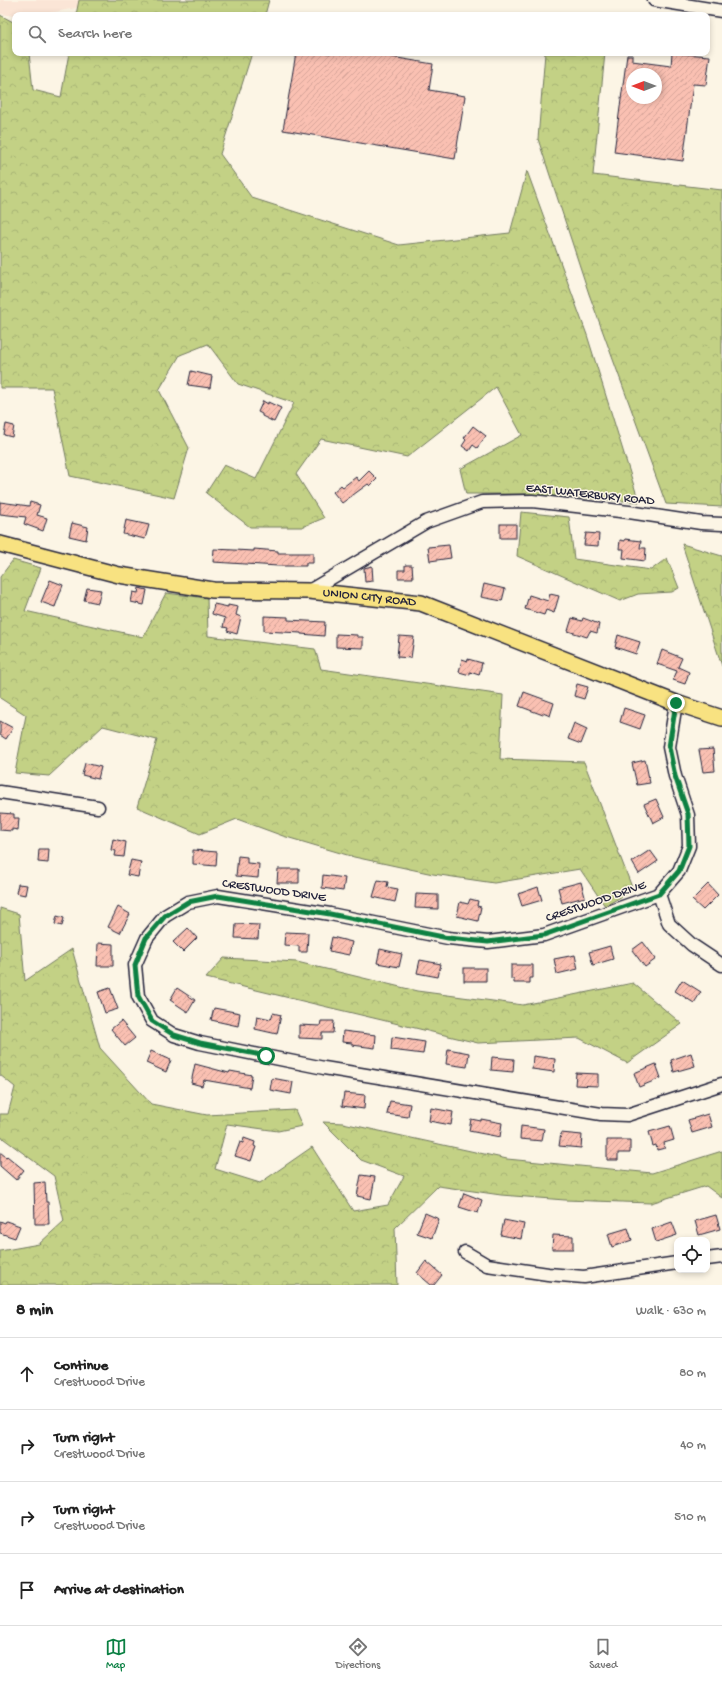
<!DOCTYPE html>
<meta charset="utf-8">
<style>
body{margin:0;font-family:"Gochi Hand",sans-serif;background:#f2f2f2;color:#222}
.controls{position:absolute;right:12px;bottom:12px;display:grid;overflow:hidden;border-radius:8px;box-shadow:0 2px 6px #0003}
.controls button{width:36px;height:36px;display:grid;place-items:center;padding:0;border:0;border-bottom:1px solid #e0e0e0;background:#fff;color:#222;font:20px sans-serif}
.compass{position:absolute;left:626px;top:68px;width:36px;height:36px;border-radius:50%;background:#fff;box-shadow:0 2px 6px #0003;rotate:270deg}
.stop{position:absolute;width:12px;height:12px;margin:-9px;border:3px solid #0b8043;border-radius:50%;background:#fff}
.stop.end{background:#0b8043;border-color:#fff;box-shadow:0 1px 4px #0008}
.list{margin:0;padding:0;list-style:none}
h2{display:flex;justify-content:space-between;align-items:center;height:52px;margin:0;padding:0 16px;font-size:17px}
h2 small{font-size:13px;font-weight:400;color:#767676}
.list li{display:grid;grid-template-columns:26px 1fr auto;gap:12px;align-items:center;box-sizing:border-box;height:72px;padding:0 16px;border-top:1px solid #e0e0e0}
.list b{display:block;font-size:15px;white-space:nowrap}
.list p{margin:0;font-size:13px;white-space:nowrap;color:#767676}
.list em{font-size:13px;font-style:normal;color:#767676}
.icon{flex:none;width:22px;height:22px;fill:none;stroke:currentColor;stroke-width:2;stroke-linecap:round;stroke-linejoin:round}
.map{position:relative;flex:none;width:722px;height:1285px;overflow:hidden}
.search{position:absolute;background:#fff;box-shadow:0 2px 6px #0003;left:12px;right:12px;top:12px;height:44px;display:flex;align-items:center;gap:10px;box-sizing:border-box;padding:0 14px;border-radius:8px;color:#767676;font-size:15px}
.sheet{height:340px;background:#fff}
nav{display:flex;justify-content:space-around;align-items:center;box-sizing:border-box;height:56px;border-top:1px solid #e0e0e0;background:#fff;font-size:11px;color:#767676}
nav a{display:grid;justify-items:center;gap:2px}
nav .on{color:#0b8043}
.map>svg:first-child{display:block}
.built{fill:#fbe5d6}
.forest{fill:url(#forest-crowns);stroke:#727a60}
.building{fill:url(#building-hatch);stroke:#22223b;fill-rule:evenodd}
.lines{fill:none;stroke-linecap:round;stroke-linejoin:round}
.minor-casing{stroke:#22223b;stroke-width:15}
.major-casing{stroke:#22223b;stroke-width:18}
.minor{stroke:#fcf5e5;stroke-width:12}
.major{stroke:#f8e281;stroke-width:15}
.route{stroke:#0b8043;stroke-width:5}
.labels{text-anchor:middle;dominant-baseline:central;stroke-width:3;stroke-linejoin:round;paint-order:stroke}
.street-label{font-size:13px;fill:#22223b;stroke:#fcf5e5}
</style>
<div class="map">
<svg width="722" height="1285" viewBox="0 0 722 1285">
<defs>
<pattern id="forest-crowns" width="20" height="18" patternUnits="userSpaceOnUse"><rect width="20" height="18" fill="#c3d185"/><path d="M2 6a3 3 0 1 1 6 0M12 15a3 3 0 1 1 6 0" fill="none" stroke="#a7b374"/></pattern>
<pattern id="building-hatch" width="6" height="6" patternUnits="userSpaceOnUse"><rect width="6" height="6" fill="#fac0b2"/><path d="M-1 1l2-2M0 6l6-6M5 7l2-2" fill="none" stroke="#d6a59a"/></pattern>
</defs>
<rect width="100%" height="100%" fill="#fcf5e5"/>
<filter id="ink" filterUnits="userSpaceOnUse"><feTurbulence type="fractalNoise" baseFrequency=".025" numOctaves="2"/><feDisplacementMap in="SourceGraphic" scale="8" xChannelSelector="R" yChannelSelector="G"/><feConvolveMatrix kernelMatrix="1 2 1 2 8 2 1 2 1" color-interpolation-filters="sRGB"/></filter>
<g filter="url(#ink)">
<polygon class="built" points="0,0 87,0 87,6 38,15 15,16 0,14"/>
<g class="forest">
<polygon points="79,0 269,0 265,15 76,15"/>
<polygon points="0,15 15,23 15,53 29,53 33,90 61,97 69,53 252,53 220,154 252,198 399,245 510,233 527,171 587,335 639,502 529,494 466,494 460,469 522,435 496,387 407,457 321,439 296,474 324,518 302,527 250,527 206,493 224,465 256,479 294,403 238,384 208,344 180,355 159,390 189,448 174,498 70,476 52,388 0,388"/>
<polygon points="545,53 605,53 593,175 722,190 722,507 666,504 589,294 538,139"/>
<polygon points="521,512 569,517 574,559 651,570 667,558 679,588 672,592 638,594 620,601 517,556"/>
<polygon points="682,544 722,556 722,666"/>
<polygon points="13,560 41,568 25,611 143,637 166,593 207,598 208,636 315,649 321,669 503,695 500,759 584,762 633,890 605,906 580,869 494,883 433,874 354,857 283,836 237,819 200,834 137,807 157,740 103,726 49,776 15,773 26,715 0,698 0,577"/>
<polygon points="0,908 19,914 25,981 72,949 100,1048 151,1104 207,1115 295,1110 302,1126 278,1131 227,1124 215,1169 260,1183 312,1147 353,1211 388,1205 404,1176 361,1160 323,1122 343,1123 507,1159 652,1173 722,1151 722,1198 706,1186 651,1203 565,1200 501,1195 438,1186 395,1228 397,1285 0,1285 0,1251 39,1244 64,1221 54,1176 0,1136 0,1114 8,1114 15,1087 0,1075"/>
<polygon points="224,958 297,962 417,991 523,1005 633,983 682,1024 627,1063 579,1038 478,1043 206,978"/>
</g>
<g class="building">
<polygon points="296,53 368,53 433,64 429,90 465,96 455,159 283,130"/>
<path d="M672 53 710 56 706 85 693 84 683 161 614 152 627 55H632V61L671 66ZM632 74H656V98H632Z"/>
<polygon points="191,371 212,376 210,388 188,385"/>
<polygon points="263,401 268,404 268,402 281,408 274,422 262,416 262,414 258,412"/>
<polygon points="6,424 14,426 12,437 4,435"/>
<polygon points="473,426 486,436 477,448 473,445 469,451 462,446 466,440 464,438"/>
<polygon points="369,471 377,479 370,486 368,484 342,503 333,492 341,485 343,487 356,477 359,481"/>
<polygon points="0,502 29,506 30,502 40,505 37,515 47,518 43,531 24,524 26,517 0,514"/>
<polygon points="126,520 149,525 145,539 123,534"/>
<polygon points="72,523 88,527 86,540 69,536"/>
<rect x="500" y="524" width="16" height="14"/>
<polygon points="586,533 599,534 598,546 584,545"/>
<polygon points="625,539 641,541 640,548 646,548 645,561 623,558 624,549 619,549 620,540 625,541"/>
<polygon points="449,545 451,558 430,561 428,547"/>
<polygon points="214,549 254,551 254,549 278,551 278,553 313,553 313,563 306,563 306,566 278,566 213,562"/>
<polygon points="405,565 412,565 413,578 398,578 398,570 405,570"/>
<polygon points="372,566 373,581 365,582 364,568"/>
<polygon points="50,580 63,585 55,607 41,602"/>
<polygon points="484,584 505,589 502,601 481,597"/>
<polygon points="87,588 101,590 98,603 84,600"/>
<polygon points="139,588 147,590 144,605 131,602 133,592 138,593"/>
<polygon points="550,594 559,596 554,613 546,610 544,615 525,609 529,595 548,601"/>
<polygon points="214,604 228,607 228,605 238,607 236,615 241,617 237,634 227,631 228,628 223,627 225,618 212,614"/>
<polygon points="264,616 288,617 288,620 325,622 324,636 301,634 301,633 264,631"/>
<polygon points="572,618 582,621 583,618 599,624 597,633 590,631 587,637 568,631"/>
<polygon points="336,634 357,635 357,637 363,637 363,648 336,647"/>
<polygon points="618,635 640,642 636,654 615,647"/>
<polygon points="399,636 414,637 411,658 397,657"/>
<polygon points="662,650 682,658 678,667 689,672 685,684 673,680 677,671 657,664"/>
<polygon points="462,659 468,661 468,659 482,663 479,675 470,672 470,675 459,672"/>
<polygon points="577,684 588,687 584,699 574,696"/>
<polygon points="524,692 554,703 550,716 543,713 543,715 519,706"/>
<polygon points="624,708 645,715 640,729 620,722"/>
<polygon points="0,721 13,728 6,739 0,735"/>
<polygon points="574,723 587,729 581,744 568,739"/>
<polygon points="713,749 715,771 703,772 699,750"/>
<polygon points="645,760 650,783 637,785 632,763"/>
<polygon points="85,763 101,767 98,779 82,775"/>
<polygon points="656,799 664,817 653,823 644,804"/>
<polygon points="0,813 14,814 14,818 19,818 18,830 12,829 12,831 0,830"/>
<polygon points="113,839 126,842 124,857 115,856 116,851 111,850"/>
<polygon points="39,849 49,849 48,863 38,862"/>
<polygon points="193,850 217,852 216,866 193,864"/>
<polygon points="650,850 658,861 639,874 632,862"/>
<polygon points="238,856 247,857 247,863 259,864 258,878 236,876"/>
<polygon points="131,860 141,862 138,877 127,875"/>
<polygon points="278,869 299,869 299,883 277,883"/>
<polygon points="323,875 345,878 343,891 322,888"/>
<polygon points="378,880 388,882 387,887 398,889 395,902 373,897"/>
<polygon points="581,882 585,897 562,903 558,888"/>
<polygon points="18,884 27,885 25,895 16,893"/>
<polygon points="708,884 718,895 703,910 692,900"/>
<polygon points="538,887 542,900 522,906 518,894"/>
<polygon points="416,894 438,895 438,909 415,908"/>
<polygon points="470,899 478,901 477,906 481,907 478,921 457,916 460,902 468,904"/>
<polygon points="118,907 130,914 120,933 108,927"/>
<polygon points="57,916 64,918 62,926 55,924"/>
<polygon points="236,924 259,925 258,939 235,938"/>
<polygon points="188,928 197,938 183,952 173,942"/>
<polygon points="285,932 308,933 307,952 299,952 299,946 284,945"/>
<polygon points="332,937 352,942 349,955 329,951"/>
<polygon points="643,942 656,959 645,967 632,950"/>
<polygon points="98,943 113,944 113,966 97,966"/>
<polygon points="610,946 613,959 593,965 589,952"/>
<polygon points="380,949 402,954 399,967 377,963"/>
<polygon points="575,955 578,969 557,974 554,959"/>
<polygon points="420,960 441,964 438,977 417,973"/>
<polygon points="511,965 533,965 533,978 530,978 530,983 514,983 514,979 511,979"/>
<rect x="464" y="968" width="22" height="13"/>
<polygon points="682,980 701,992 694,1003 675,991"/>
<polygon points="110,988 118,1009 105,1013 98,992"/>
<polygon points="177,988 195,1000 188,1012 170,1000"/>
<polygon points="214,1008 240,1013 238,1026 211,1020"/>
<polygon points="273,1013 281,1015 277,1034 255,1029 257,1016 271,1019"/>
<polygon points="121,1021 135,1038 125,1046 111,1029"/>
<polygon points="321,1021 334,1021 333,1033 322,1033 322,1039 299,1038 299,1025 320,1026"/>
<polygon points="343,1031 376,1035 375,1048 352,1045 352,1043 342,1042"/>
<polygon points="392,1037 425,1042 423,1054 391,1050"/>
<polygon points="448,1049 469,1053 467,1067 446,1064"/>
<polygon points="151,1051 171,1060 166,1072 146,1063"/>
<polygon points="691,1053 695,1066 674,1072 671,1060"/>
<polygon points="533,1056 555,1059 554,1072 532,1069"/>
<polygon points="492,1057 514,1059 513,1072 491,1070"/>
<polygon points="195,1064 229,1073 230,1071 252,1075 250,1088 204,1080 202,1086 191,1083"/>
<polygon points="656,1064 661,1078 639,1087 634,1073"/>
<polygon points="576,1073 598,1074 598,1086 575,1085"/>
<polygon points="272,1078 293,1082 291,1094 270,1090"/>
<polygon points="344,1093 365,1095 364,1109 342,1106"/>
<polygon points="390,1101 410,1104 408,1117 387,1114"/>
<polygon points="431,1108 453,1112 451,1125 429,1121"/>
<polygon points="708,1114 712,1127 692,1133 688,1120"/>
<polygon points="471,1119 481,1121 481,1119 502,1123 500,1137 469,1131"/>
<polygon points="521,1126 544,1129 542,1141 520,1139"/>
<polygon points="670,1126 674,1140 664,1143 665,1148 657,1150 656,1145 653,1146 649,1132"/>
<polygon points="561,1133 582,1135 581,1148 559,1146"/>
<polygon points="244,1138 255,1142 254,1146 256,1147 251,1161 235,1156 240,1142 243,1143"/>
<polygon points="607,1140 630,1140 630,1153 618,1153 618,1160 607,1160"/>
<polygon points="0,1152 6,1157 7,1156 24,1170 16,1180 0,1166"/>
<polygon points="361,1175 375,1177 371,1199 357,1196"/>
<polygon points="45,1182 46,1202 48,1202 49,1224 35,1224 34,1183"/>
<polygon points="464,1193 482,1200 478,1213 459,1207"/>
<polygon points="425,1213 439,1219 432,1238 417,1233"/>
<polygon points="716,1215 720,1229 699,1235 695,1221"/>
<polygon points="504,1220 524,1224 521,1239 501,1235"/>
<polygon points="0,1221 5,1223 6,1221 20,1226 15,1238 0,1233"/>
<polygon points="672,1222 677,1235 656,1242 652,1229"/>
<polygon points="628,1228 632,1240 612,1247 608,1234"/>
<polygon points="553,1235 573,1236 573,1249 552,1249"/>
<polygon points="426,1261 442,1275 434,1285 431,1285 417,1273"/>
</g>
<g class="lines">
<g class="minor-casing">
<g id="minor">
<polyline points="654,0 722,11"/>
<polyline points="309,591 426,522 482,502 532,501 629,512 701,523 722,524"/>
<polyline points="676,703 669,747 675,776 688,815 689,846 679,871 659,894 544,935 488,942 448,938 330,914 218,896 188,902 165,916 147,938 135,965 138,996 152,1021 174,1035 200,1043 324,1068 601,1114 627,1115 722,1084"/>
<polyline points="0,792 98,807"/>
<polyline points="659,894 669,924 692,945 722,965"/>
<polyline points="465,1252 487,1265 548,1274 584,1277 677,1263"/>
<polyline points="707,1259 722,1257"/>
</g>
</g>
<g class="major-casing">
<g id="major">
<path id="s1" d="M0 544 119 575 213 590 309 591 421 603 676 703 722 718"/>
</g>
</g>
<use href="#minor" class="minor"/>
<use href="#major" class="major"/>
</g>
</g>
<g class="lines" filter="url(#ink)">
<polyline class="route" points="266,1056 200,1043 174,1035 152,1021 138,996 135,965 146,938 165,916 188,902 218,896 330,914 448,938 488,942 544,935 659,894 679,871 689,846 688,814 675,776 669,747 676,703"/>
</g>
<g class="labels">
<g class="street-label">
<text transform="translate(590 495) rotate(6)">EAST WATERBURY ROAD</text>
<text stroke="none"><textPath href="#s1" startOffset="375">UNION CITY ROAD</textPath></text>
<text transform="translate(274 891) rotate(8)">CRESTWOOD DRIVE</text>
<text transform="translate(596 902) rotate(-19)">CRESTWOOD DRIVE</text>
</g>
</g>
</svg>
<div class="controls">
<button><svg class="icon" aria-label="locate" viewBox="0 0 24 24"><circle cx="12" cy="12" r="6"/><path d="M12 2v4M12 18v4M2 12h4M18 12h4"/></svg></button>
</div>
<svg class="compass" viewBox="-18 -18 36 36"><path d="M0-13l5 13h-10z" fill="#e53935"/><path d="M0 13l5-13h-10z" fill="#767676"/></svg>
<div class="stop" style="left:266px;top:1056px"></div>
<div class="stop end" style="left:676px;top:703px"></div>
<div class="search"><svg class="icon" aria-label="search" viewBox="0 0 24 24"><circle cx="10" cy="10" r="6"/><path d="M15 15l6 6"/></svg>Search here</div>
</div>
<section class="sheet">
<h2>8 min<small>Walk · 630 m</small></h2>
<ul class="list">
<li><svg class="icon" aria-label="ahead" viewBox="0 0 24 24"><path d="M12 20V5M6 11l6-6 6 6"/></svg><div><b>Continue</b><p>Crestwood Drive</p></div><em>80 m</em></li>
<li><svg class="icon" aria-label="right" viewBox="0 0 24 24"><path d="M7 20v-9h11M14 6l5 5-5 5"/></svg><div><b>Turn right</b><p>Crestwood Drive</p></div><em>40 m</em></li>
<li><svg class="icon" aria-label="right" viewBox="0 0 24 24"><path d="M7 20v-9h11M14 6l5 5-5 5"/></svg><div><b>Turn right</b><p>Crestwood Drive</p></div><em>510 m</em></li>
<li><svg class="icon" aria-label="arrive" viewBox="0 0 24 24"><path d="M6 21V4h12l-3 4 3 4H6"/></svg><div><b>Arrive at destination</b></div></li>
</ul>
</section>
<nav>
<a class="on"><svg class="icon" aria-label="map" viewBox="0 0 24 24"><path d="M3 6l6-2 6 2 6-2v14l-6 2-6-2-6 2zM9 4v14M15 6v14"/></svg>Map</a>
<a><svg class="icon" aria-label="directions" viewBox="0 0 24 24"><path d="M12 3l9 9-9 9-9-9zM9 14v-3h6M13 9l2 2-2 2"/></svg>Directions</a>
<a><svg class="icon" aria-label="saved" viewBox="0 0 24 24"><path d="M7 4h10v16l-5-4-5 4z"/></svg>Saved</a>
</nav>
